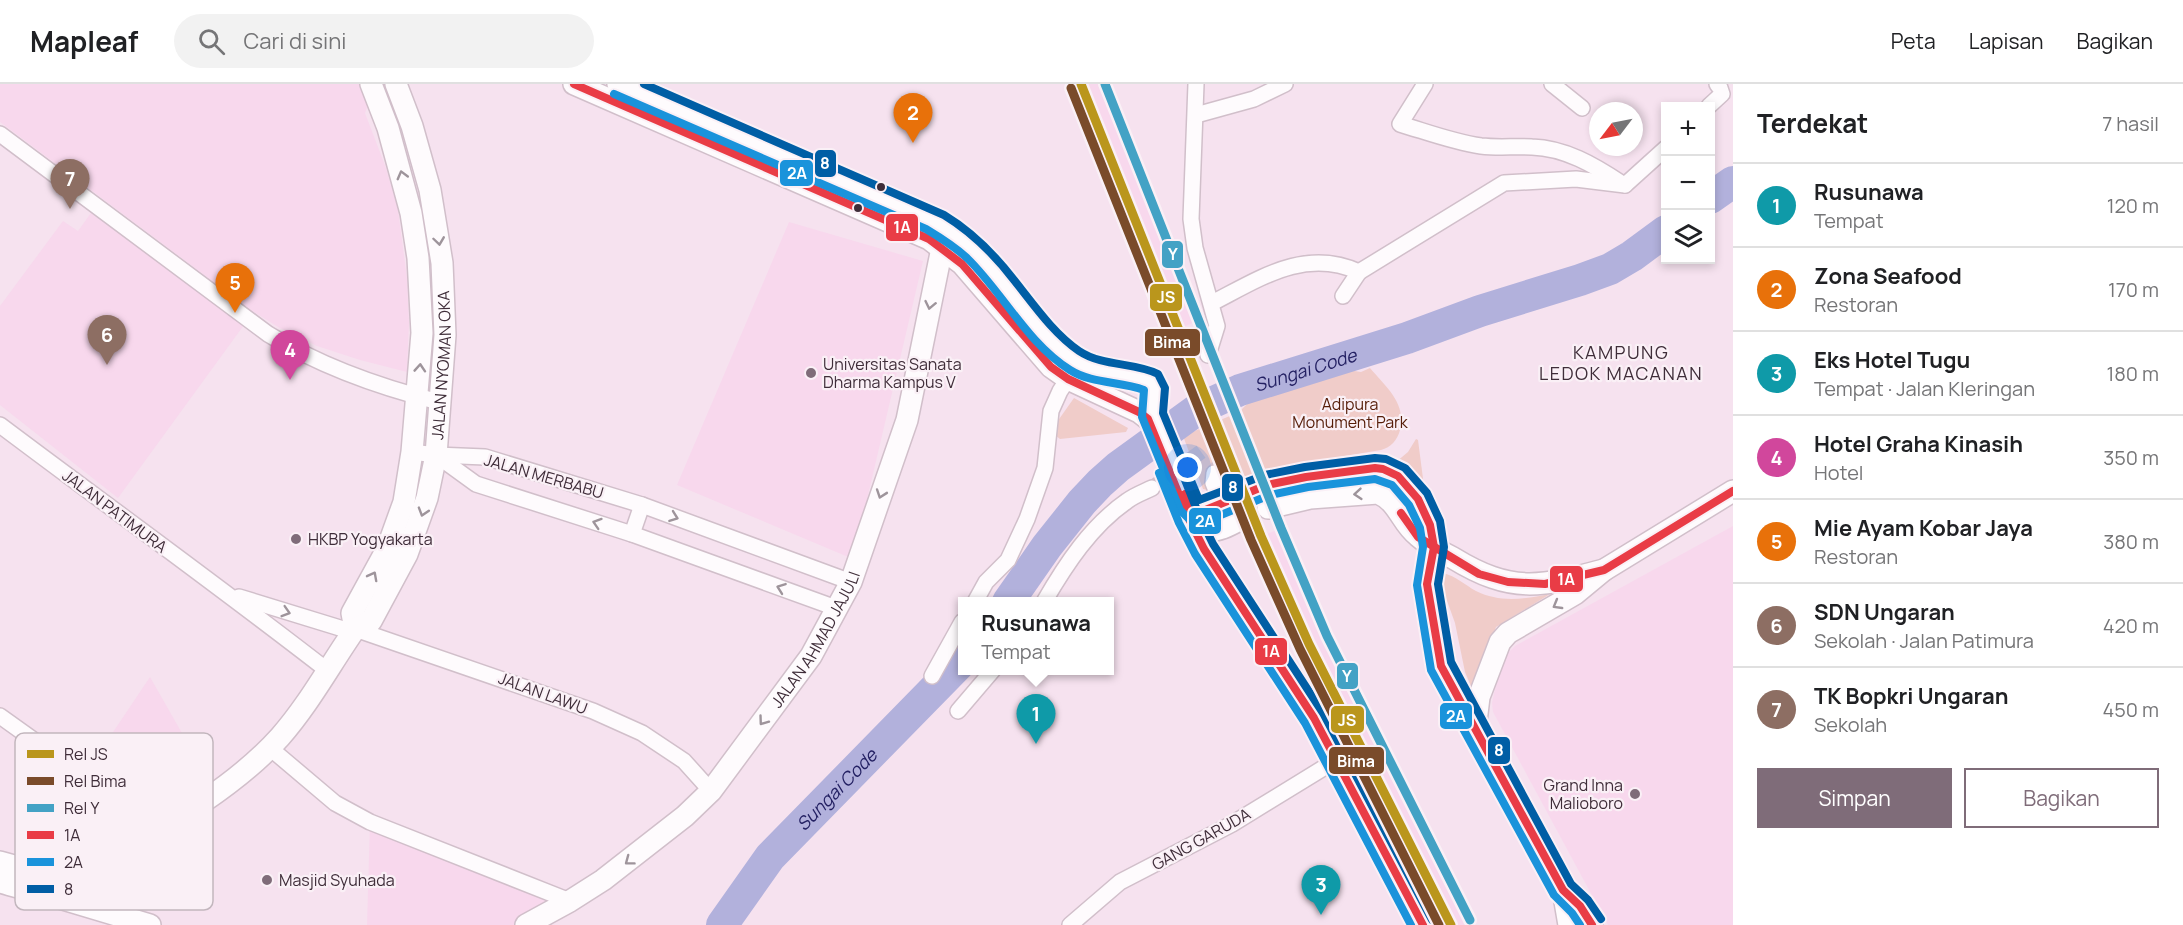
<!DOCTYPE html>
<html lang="id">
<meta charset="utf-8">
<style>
body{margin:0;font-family:Manrope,sans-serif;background:#f2f2f2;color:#202124}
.controls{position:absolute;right:18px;top:18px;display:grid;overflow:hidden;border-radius:0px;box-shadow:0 3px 9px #0003}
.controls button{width:54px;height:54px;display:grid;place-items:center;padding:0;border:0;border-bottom:2px solid #e0e0e0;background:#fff;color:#202124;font:30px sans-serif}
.compass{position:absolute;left:1589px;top:18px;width:54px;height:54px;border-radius:50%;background:#fff;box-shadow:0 3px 9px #0003;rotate:238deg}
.you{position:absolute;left:1188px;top:384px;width:21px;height:21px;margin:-15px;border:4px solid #fff;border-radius:50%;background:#1a73e8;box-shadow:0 0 0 9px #1a73e833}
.badge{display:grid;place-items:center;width:39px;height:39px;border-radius:50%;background:#7f6c79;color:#fff;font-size:20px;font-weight:700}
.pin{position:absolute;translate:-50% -50px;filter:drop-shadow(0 2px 3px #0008)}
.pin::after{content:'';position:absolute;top:32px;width:21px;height:18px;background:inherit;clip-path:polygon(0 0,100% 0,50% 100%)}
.popup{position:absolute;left:958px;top:513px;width:156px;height:78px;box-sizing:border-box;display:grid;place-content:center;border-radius:0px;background:#fff;filter:drop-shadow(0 2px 4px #0005);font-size:20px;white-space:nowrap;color:#757577}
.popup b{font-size:22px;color:#202124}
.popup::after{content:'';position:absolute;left:50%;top:100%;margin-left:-12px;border:12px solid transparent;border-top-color:#fff}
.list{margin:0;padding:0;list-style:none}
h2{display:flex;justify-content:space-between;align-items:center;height:78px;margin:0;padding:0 24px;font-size:26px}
h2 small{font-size:20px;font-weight:400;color:#757577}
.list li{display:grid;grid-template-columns:39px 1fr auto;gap:18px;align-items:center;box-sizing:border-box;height:84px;padding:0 24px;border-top:2px solid #e0e0e0}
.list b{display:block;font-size:22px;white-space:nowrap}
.list p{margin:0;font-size:20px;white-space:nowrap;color:#757577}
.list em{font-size:20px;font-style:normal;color:#757577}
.actions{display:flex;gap:12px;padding:18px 24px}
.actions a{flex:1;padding:14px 0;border:2px solid #7f6c79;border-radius:0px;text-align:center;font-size:21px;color:#7f6c79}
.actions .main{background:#7f6c79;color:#fff}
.icon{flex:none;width:33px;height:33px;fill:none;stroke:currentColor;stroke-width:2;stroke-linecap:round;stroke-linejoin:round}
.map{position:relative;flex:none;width:1733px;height:841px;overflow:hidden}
header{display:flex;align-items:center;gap:36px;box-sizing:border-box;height:84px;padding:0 30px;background:#fff;border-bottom:2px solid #e0e0e0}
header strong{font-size:28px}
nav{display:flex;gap:33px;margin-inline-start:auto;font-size:21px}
.search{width:420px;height:54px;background:#f2f2f2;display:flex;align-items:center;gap:15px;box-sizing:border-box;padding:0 21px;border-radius:33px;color:#757577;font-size:22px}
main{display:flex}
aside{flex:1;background:#fff}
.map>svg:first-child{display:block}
.built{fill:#f8d8ed}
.green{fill:#f0ccc9}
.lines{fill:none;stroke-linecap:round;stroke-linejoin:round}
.river{stroke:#b2b1dc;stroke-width:32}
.street-tunnel{stroke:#d1becb;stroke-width:15;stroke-dasharray:15 8;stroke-linecap:butt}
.street-casing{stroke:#d1bfca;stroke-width:18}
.secondary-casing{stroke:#d1bfca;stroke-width:24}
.street{stroke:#fefbfd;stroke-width:15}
.secondary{stroke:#fefbfd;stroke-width:21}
.secondary-bridge-casing{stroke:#d1bfca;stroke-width:24;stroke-linecap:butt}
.secondary-bridge{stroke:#fefbfd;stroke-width:21}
.bus-1-casing{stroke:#faf0f6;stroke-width:12}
.bus-2-casing{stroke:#faf0f6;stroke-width:12}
.bus-3-casing{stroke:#faf0f6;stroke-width:12}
.bus-1{stroke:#e93c46;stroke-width:8}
.bus-2{stroke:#1a93db;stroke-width:8}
.bus-3{stroke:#005ea5;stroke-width:8}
.rail-1-casing{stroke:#faf0f6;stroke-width:14}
.rail-2-casing{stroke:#faf0f6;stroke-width:14}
.rail-3-casing{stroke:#faf0f6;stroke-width:14}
.rail-1{stroke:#ba961c;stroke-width:9}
.rail-2{stroke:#7a4b2a;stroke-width:9}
.rail-3{stroke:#43a2c5;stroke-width:9}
.oneway{stroke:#9e949b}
.bus-dot{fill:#3f2d39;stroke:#faf0f6;stroke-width:2}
.poi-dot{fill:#7f6c79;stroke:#faf0f6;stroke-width:2}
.labels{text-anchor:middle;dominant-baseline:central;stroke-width:4.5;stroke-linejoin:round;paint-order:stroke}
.poi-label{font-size:16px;fill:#3f2d39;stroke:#faf0f6;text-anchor:start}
.street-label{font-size:16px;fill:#3f2d39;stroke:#faf0f6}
.park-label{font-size:16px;fill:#561d08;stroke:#faf0f6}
.neighbourhood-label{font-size:18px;letter-spacing:1.5px;fill:#3f2d39;stroke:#faf0f6}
.water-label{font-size:18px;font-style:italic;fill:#242163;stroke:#faf0f6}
.key{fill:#faf0f6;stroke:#c2b6bd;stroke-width:1.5}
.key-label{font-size:16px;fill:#3f2d39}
.line-badge{stroke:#faf0f6;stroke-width:2}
.badge-label{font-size:16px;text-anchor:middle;font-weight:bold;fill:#fff}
</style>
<header>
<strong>Mapleaf</strong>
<div class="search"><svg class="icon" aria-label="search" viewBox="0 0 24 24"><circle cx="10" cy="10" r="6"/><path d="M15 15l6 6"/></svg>Cari di sini</div>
<nav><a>Peta</a><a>Lapisan</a><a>Bagikan</a></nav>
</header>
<main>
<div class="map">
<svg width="1733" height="841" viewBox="0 0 1733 841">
<rect width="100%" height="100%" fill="#f6e2ef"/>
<g class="built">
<polygon points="0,0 376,0 365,29 386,84 398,126 407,194 409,239 407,288 360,276 317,262 278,243 251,226 0,38"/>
<polygon points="1076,0 1103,0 1182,196 1178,198 1195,238 1172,248"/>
<polygon points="91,129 244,241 118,414 0,321 0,222 63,137 78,147"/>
<polygon points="789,138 923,177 853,475 677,401"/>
<polygon points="1733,442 1733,841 1608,841 1493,628 1492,619 1495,605 1507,570 1515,562"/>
<polygon points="1277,446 1316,534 1471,841 1438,841 1351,672 1254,455"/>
<polygon points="150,593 203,686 160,722 91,681"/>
<polygon points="370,738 570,817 526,841 367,841"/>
</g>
<g class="green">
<path d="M1370 284C1385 302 1407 319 1400 346 1397 357 1391 363 1381 366L1266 385 1212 407 1203 405 1183 352 1239 328 1248 319 1348 286 1361 288Z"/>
<polygon points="1074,314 1128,344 1126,348 1060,355 1055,351 1057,338"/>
<path d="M1416 355 1418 356 1425 410C1418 395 1413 383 1396 378L1408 368Z"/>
<path d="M1443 489C1456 492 1465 501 1476 507 1500 519 1524 515 1550 510L1496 543 1473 607 1465 588 1455 539 1441 500Z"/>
</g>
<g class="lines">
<g class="river">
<polyline points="1710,114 1733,98"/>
<path id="s1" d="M1008 518 1047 462 1082 418 1100 399 1118 383 1198 325 1240 306 1407 254 1480 227 1580 196 1610 185 1632 172 1666 147"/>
<path id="s2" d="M722 841 770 773 962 577"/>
</g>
<path class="street-tunnel" d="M1152 404 1202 367 1213 362C1228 368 1220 380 1214 389"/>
<g class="street-casing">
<g id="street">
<polyline points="1196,0 1191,135 1195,164 1217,242 1208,271"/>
<path d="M1425 0 1400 40C1427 48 1453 58 1481 62 1498 64 1515 62 1532 63 1565 64 1594 81 1621 99"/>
<polyline points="1552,0 1582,24"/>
<polyline points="1709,22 1722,10 1720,4 1717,0"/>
<polyline points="1196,31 1254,15 1285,0"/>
<path d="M0 50 268 250C320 282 379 303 439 318"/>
<polyline points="1625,101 1666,64"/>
<polyline points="1359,188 1504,99 1576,95 1625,101"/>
<path d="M1212 219C1259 195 1305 163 1359 188L1343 212"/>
<path d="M0 341C109 423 220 503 328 587"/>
<polyline points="412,368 436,371 485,373 642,421 851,498"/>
<polyline points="436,371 476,400 632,450 836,524"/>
<polyline points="1214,389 1213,399 1221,419"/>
<polyline points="632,450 642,421"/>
<polyline points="239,513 353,548"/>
<polyline points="975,518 986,498 1008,476 1027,435 1045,384 1051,327 1060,307 1068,295"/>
<path d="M1044 518C1066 480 1091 442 1127 417 1135 411 1144 408 1152 404"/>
<polyline points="355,545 593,627 642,649 684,677 711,707"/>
<polyline points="932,592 962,538"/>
<polyline points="958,627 993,586"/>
<polyline points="0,632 81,690 163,743"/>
<polyline points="270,664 335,719 370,738 570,817"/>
<polyline points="1070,841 1120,798 1232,740 1338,675"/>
</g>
</g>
<g class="secondary-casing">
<g id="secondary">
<polyline points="574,0 929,155 962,180 1051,283 1068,295 1139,328 1148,335"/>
<path d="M618 0C688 31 759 61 830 92 868 108 910 122 946 144 999 177 1023 241 1075 277 1098 292 1127 287 1152 298L1155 305 1152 330"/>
<path d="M1260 403 1306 393 1375 384C1407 389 1435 431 1434 463 1434 475 1426 486 1427 499 1428 523 1434 548 1438 572L1441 582 1563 806 1580 822 1592 841"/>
<path d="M1179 410C1210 491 1268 558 1313 632 1354 698 1387 771 1423 841"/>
<polyline points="1185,410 1190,422 1195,427 1203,427 1237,412"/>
<path d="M1268 424 1310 414 1378 409C1399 418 1401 439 1418 452 1428 461 1441 468 1453 474 1512 510 1540 503 1604 486"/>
<path d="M1189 435C1194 438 1201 444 1206 446 1219 449 1235 438 1245 433"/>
<polyline points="355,545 352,529 387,465 404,418 412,368 422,249 418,174 411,129 388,44 371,0"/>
<polyline points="1475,646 1479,613 1500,558 1508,549 1575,510 1604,486 1733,407"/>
<polyline points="0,778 69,797"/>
<path id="s3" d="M0 798C12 801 27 807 40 806 68 802 94 784 118 770 173 738 237 701 280 653 309 620 330 581 355 545L371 537 407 470 427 414 436 371 445 251 442 179 430 106 412 42 396 0"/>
<polyline points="1563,806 1569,841"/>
<polyline points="36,807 150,841"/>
<path id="s4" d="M526 841 570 817 603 796 685 732 711 707 811 572 851 498 907 336 942 164"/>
</g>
</g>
<use href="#street" class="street"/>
<use href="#secondary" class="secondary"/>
<g class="secondary-bridge-casing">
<polyline id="secondary-bridge" points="1152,330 1185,410"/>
</g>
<use href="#secondary-bridge" class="secondary-bridge"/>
<g class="bus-1-casing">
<g id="bus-1">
<polyline points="574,0 929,155 962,180 1051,283 1068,295 1139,328 1148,335 1189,435 1204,465 1314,634 1423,841"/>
<polyline points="1185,410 1190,422 1195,427 1203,427 1267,401 1306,393 1375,384 1383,385 1398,392 1418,415 1430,441 1434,463 1427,500 1441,582 1563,806 1580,822 1592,841"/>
<polyline points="1401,429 1418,453 1479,490 1508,498 1545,500 1604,486 1733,407"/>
</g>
</g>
<g class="bus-2-casing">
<g id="bus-2">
<path d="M614 10 926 145C941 154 955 163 967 174 1003 209 1027 259 1070 286 1092 300 1120 297 1144 306L1142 333 1180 426 1190 436 1206 437 1270 411 1308 403 1375 395 1392 401 1409 421 1420 444 1423 463 1417 501 1431 586 1554 811 1572 829 1580 841"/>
<polyline points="1159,389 1179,439 1195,470 1305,639 1411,841"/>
</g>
</g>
<g class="bus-3-casing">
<g id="bus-3">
<path d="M644 0 944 131C972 148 994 170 1014 196 1034 221 1053 249 1079 267 1103 283 1134 278 1158 290L1165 304 1163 329 1199 416 1265 391 1305 383 1375 374 1386 375 1405 384 1427 409 1440 437 1444 463 1438 500 1451 578 1571 800 1588 816 1601 835"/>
<polyline points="1179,381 1199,431 1213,460 1323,629 1432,836"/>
</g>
</g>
<use href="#bus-1" class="bus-1"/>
<use href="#bus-2" class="bus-2"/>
<use href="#bus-3" class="bus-3"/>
<g class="rail-1-casing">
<polyline id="rail-1" points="1081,0 1261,452 1309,560 1451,841"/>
</g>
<g class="rail-2-casing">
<polyline id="rail-2" points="1071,4 1251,456 1300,565 1439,841"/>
</g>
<g class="rail-3-casing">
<polyline id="rail-3" points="1105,0 1281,444 1327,552 1470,836"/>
</g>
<use href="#rail-1" class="rail-1"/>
<use href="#rail-2" class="rail-2"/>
<use href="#rail-3" class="rail-3"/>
</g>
<defs><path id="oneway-chevron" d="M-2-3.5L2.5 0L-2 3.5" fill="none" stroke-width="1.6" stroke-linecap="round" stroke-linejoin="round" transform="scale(1.5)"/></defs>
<g class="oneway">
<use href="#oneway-chevron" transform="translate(402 91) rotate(-105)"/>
<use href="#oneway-chevron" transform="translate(439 157) rotate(82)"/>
<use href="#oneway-chevron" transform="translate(930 221) rotate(102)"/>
<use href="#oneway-chevron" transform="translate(420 284) rotate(-86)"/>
<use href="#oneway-chevron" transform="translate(881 410) rotate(109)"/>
<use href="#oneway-chevron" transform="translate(1358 410) rotate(175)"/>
<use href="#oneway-chevron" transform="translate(423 428) rotate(107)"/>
<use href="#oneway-chevron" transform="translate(674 433) rotate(20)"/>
<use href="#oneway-chevron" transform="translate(597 439) rotate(-162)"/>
<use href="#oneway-chevron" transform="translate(373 492) rotate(-62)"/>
<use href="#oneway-chevron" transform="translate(781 504) rotate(-160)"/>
<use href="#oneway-chevron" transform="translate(1557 521) rotate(150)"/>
<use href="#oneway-chevron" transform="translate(286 528) rotate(17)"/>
<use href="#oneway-chevron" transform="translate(763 637) rotate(126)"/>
<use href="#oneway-chevron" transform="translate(629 777) rotate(143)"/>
</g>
<g class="bus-dot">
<circle cx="881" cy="103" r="5"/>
<circle cx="858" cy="124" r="5"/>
</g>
<g class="poi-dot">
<circle cx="811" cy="289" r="6"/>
<circle cx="296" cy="455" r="6"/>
<circle cx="1635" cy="710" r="6"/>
<circle cx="267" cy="796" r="6"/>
</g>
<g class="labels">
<g class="poi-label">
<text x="823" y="280">Universitas Sanata<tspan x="823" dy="18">Dharma Kampus V</tspan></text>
<text x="308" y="455">HKBP Yogyakarta</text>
<text x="1623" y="701" text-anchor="end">Grand Inna<tspan x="1623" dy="18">Malioboro</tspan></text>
<text x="279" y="796">Masjid Syuhada</text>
</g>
<g class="street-label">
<text stroke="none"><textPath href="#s3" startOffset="747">JALAN NYOMAN OKA</textPath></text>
<text transform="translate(544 392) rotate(16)">JALAN MERBABU</text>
<text transform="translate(115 427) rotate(37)">JALAN PATIMURA</text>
<text stroke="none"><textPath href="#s4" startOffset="414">JALAN AHMAD JAJULI</textPath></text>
<text transform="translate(543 609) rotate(20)">JALAN LAWU</text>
<text transform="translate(1201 755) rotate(-29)">GANG GARUDA</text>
</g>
<g class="park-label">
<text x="1350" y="320">Adipura<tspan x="1350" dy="18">Monument Park</tspan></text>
</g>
<g class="neighbourhood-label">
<text x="1621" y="268">KAMPUNG<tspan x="1621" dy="21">LEDOK MACANAN</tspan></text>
</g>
<g class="water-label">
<text stroke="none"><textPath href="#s1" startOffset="388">Sungai Code</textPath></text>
<text stroke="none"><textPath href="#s2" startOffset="178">Sungai Code</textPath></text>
</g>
</g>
<rect x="15" y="649" width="198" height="177" rx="9" class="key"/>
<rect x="27" y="666" width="27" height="8" fill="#ba961c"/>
<rect x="27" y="693" width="27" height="8" fill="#7a4b2a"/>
<rect x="27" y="720" width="27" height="8" fill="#43a2c5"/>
<rect x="27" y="747" width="27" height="8" fill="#e93c46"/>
<rect x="27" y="774" width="27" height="8" fill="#1a93db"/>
<rect x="27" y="801" width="27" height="8" fill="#005ea5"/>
<g class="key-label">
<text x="64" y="676">Rel JS</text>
<text x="64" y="703">Rel Bima</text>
<text x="64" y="730">Rel Y</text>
<text x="64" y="757">1A</text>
<text x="64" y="784">2A</text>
<text x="64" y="811">8</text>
</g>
<g class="line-badge">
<rect x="814" y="65" width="23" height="29" rx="6" fill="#005ea5"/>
<rect x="779" y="75" width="35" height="28" rx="6" fill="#1a93db"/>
<rect x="885" y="129" width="34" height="29" rx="6" fill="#e93c46"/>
<rect x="1161" y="156" width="23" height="29" rx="6" fill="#43a2c5"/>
<rect x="1149" y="199" width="34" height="29" rx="6" fill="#ba961c"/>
<rect x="1144" y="244" width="57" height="29" rx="6" fill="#7a4b2a"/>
<rect x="1221" y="389" width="23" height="29" rx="6" fill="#005ea5"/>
<rect x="1188" y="423" width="34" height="28" rx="6" fill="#1a93db"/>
<rect x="1549" y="481" width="35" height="28" rx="6" fill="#e93c46"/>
<rect x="1254" y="553" width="34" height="29" rx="6" fill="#e93c46"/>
<rect x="1336" y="578" width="23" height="28" rx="6" fill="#43a2c5"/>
<rect x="1439" y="618" width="34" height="28" rx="6" fill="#1a93db"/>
<rect x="1330" y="621" width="35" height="29" rx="6" fill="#ba961c"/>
<rect x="1487" y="652" width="24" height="29" rx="6" fill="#005ea5"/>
<rect x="1328" y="662" width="57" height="29" rx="6" fill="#7a4b2a"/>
</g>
<g class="badge-label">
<text x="825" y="85">8</text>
<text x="797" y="95">2A</text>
<text x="902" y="149">1A</text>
<text x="1173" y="176">Y</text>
<text x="1166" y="219">JS</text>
<text x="1172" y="264">Bima</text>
<text x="1233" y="409">8</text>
<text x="1205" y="443">2A</text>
<text x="1566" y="501">1A</text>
<text x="1271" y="573">1A</text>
<text x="1347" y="598">Y</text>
<text x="1456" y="638">2A</text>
<text x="1347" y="642">JS</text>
<text x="1499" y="672">8</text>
<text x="1356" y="683">Bima</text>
</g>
</svg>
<div class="controls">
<button>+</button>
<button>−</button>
<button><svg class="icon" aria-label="layers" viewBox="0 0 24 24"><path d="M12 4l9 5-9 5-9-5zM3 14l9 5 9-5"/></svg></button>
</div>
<svg class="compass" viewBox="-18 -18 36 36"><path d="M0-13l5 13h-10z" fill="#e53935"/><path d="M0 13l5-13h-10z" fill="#757577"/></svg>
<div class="you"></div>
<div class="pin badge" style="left:1036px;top:660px;background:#0f9aa8">1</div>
<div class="popup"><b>Rusunawa</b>Tempat</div>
<div class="pin badge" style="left:913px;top:59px;background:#e8710a">2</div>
<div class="pin badge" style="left:1321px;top:831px;background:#0f9aa8">3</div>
<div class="pin badge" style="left:290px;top:296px;background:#d1479c">4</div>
<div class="pin badge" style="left:235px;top:229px;background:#e8710a">5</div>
<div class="pin badge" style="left:107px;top:281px;background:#8d6e63">6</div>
<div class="pin badge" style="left:70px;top:125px;background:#8d6e63">7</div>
</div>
<aside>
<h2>Terdekat<small>7 hasil</small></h2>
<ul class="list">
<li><span class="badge" style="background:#0f9aa8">1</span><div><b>Rusunawa</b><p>Tempat</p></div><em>120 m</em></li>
<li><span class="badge" style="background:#e8710a">2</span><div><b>Zona Seafood</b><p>Restoran</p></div><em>170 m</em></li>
<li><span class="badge" style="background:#0f9aa8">3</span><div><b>Eks Hotel Tugu</b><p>Tempat · Jalan Kleringan</p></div><em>180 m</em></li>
<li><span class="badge" style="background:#d1479c">4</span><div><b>Hotel Graha Kinasih</b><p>Hotel</p></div><em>350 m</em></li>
<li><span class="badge" style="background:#e8710a">5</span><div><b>Mie Ayam Kobar Jaya</b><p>Restoran</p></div><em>380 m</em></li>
<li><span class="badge" style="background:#8d6e63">6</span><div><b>SDN Ungaran</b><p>Sekolah · Jalan Patimura</p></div><em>420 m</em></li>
<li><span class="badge" style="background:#8d6e63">7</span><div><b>TK Bopkri Ungaran</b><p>Sekolah</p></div><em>450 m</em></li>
</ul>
<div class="actions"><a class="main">Simpan</a><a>Bagikan</a></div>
</aside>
</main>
